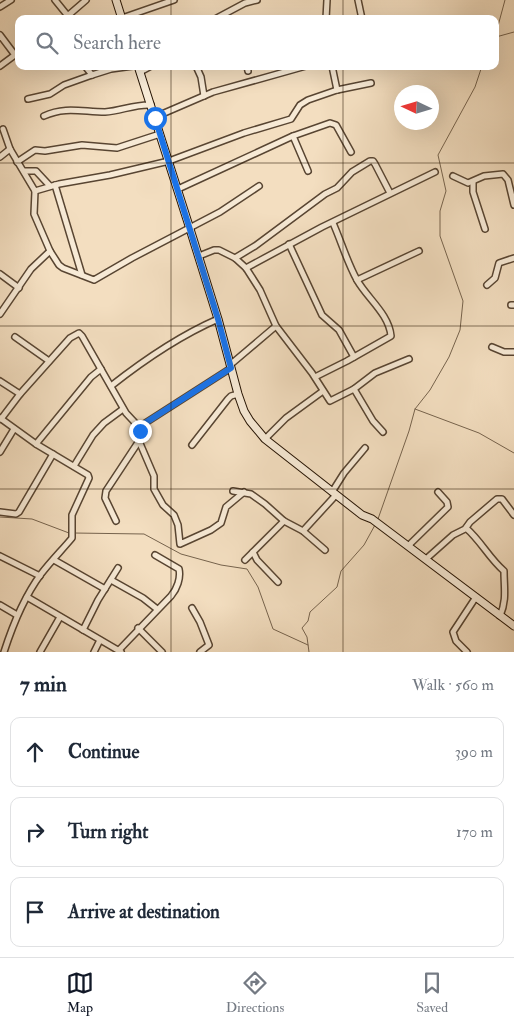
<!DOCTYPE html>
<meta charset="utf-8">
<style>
body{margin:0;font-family:"IM FELL Double Pica",serif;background:#f2f2f3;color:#1f2937}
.compass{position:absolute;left:394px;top:85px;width:45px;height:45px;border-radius:50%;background:#fff;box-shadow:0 5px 20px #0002;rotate:274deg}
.stop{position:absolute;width:15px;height:15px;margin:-11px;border:4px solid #1a73e8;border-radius:50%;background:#fff}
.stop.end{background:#1a73e8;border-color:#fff;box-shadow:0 1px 5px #0008}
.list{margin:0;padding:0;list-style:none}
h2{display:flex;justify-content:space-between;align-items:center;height:65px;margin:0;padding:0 20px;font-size:21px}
h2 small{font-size:16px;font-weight:400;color:#747a83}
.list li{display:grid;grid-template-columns:32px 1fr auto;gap:15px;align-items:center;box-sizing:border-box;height:70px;margin:0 10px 10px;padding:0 10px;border:1px solid #e0e1e3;border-radius:10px}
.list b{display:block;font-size:19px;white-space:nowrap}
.list em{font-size:16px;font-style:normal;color:#747a83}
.icon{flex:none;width:28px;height:28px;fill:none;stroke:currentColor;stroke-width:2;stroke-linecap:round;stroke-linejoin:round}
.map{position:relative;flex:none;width:514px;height:652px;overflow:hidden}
.search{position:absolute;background:#fff;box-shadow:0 5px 20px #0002;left:15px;right:15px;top:15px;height:55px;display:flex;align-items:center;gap:12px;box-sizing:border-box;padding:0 18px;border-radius:10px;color:#747a83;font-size:19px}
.sheet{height:305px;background:#fff}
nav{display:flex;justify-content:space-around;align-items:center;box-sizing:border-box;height:70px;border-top:1px solid #e0e1e3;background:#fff;font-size:14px;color:#747a83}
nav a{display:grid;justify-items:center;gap:2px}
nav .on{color:#111827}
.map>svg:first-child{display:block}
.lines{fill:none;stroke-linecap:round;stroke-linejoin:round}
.stream{stroke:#76634d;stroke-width:1}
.minor-casing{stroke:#584532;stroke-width:8}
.secondary-casing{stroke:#241202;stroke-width:9}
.minor{stroke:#f7ead6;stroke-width:5}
.secondary{stroke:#f7ead6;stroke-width:7}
.route{stroke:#1a73e8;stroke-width:6}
.grid{fill:none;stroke:#241202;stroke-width:1;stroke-opacity:0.55}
</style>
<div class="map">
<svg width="514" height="652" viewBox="0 0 514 652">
<rect width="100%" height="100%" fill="#f3dec0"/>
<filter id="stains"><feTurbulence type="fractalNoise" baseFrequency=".004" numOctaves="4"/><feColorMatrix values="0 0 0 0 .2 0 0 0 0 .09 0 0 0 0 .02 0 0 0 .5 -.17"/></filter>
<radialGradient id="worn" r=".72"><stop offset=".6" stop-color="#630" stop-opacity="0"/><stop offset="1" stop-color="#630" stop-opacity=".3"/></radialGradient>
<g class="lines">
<g class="stream">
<polyline points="495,37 505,0"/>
<polyline points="496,37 514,32"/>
<polyline points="415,409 479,433 514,453"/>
<polyline points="0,517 32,519 69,533"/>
<polyline points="378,519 409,431 415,409 430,390 449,357 460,330 463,301 440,236 440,211 446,191 438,155 475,87 482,66"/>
<polyline points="73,533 144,534 181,554 221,565 247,569 258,587 273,629 308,645"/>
<polyline points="309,652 307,637 302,628 308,621 310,612 337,587 341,571 364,545 375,525"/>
</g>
<g class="minor-casing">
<g id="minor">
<polyline points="55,0 68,16"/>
<polyline points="358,0 362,19"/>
<polyline points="0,7 11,0"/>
<polyline points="122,18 174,0"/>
<polyline points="64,19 86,0"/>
<polyline points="215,19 245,3 257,0"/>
<polyline points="326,19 327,0"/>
<polyline points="0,35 15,55"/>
<polyline points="0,66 19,52"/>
<polyline points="85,66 92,75"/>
<polyline points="196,66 201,77 204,96"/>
<polyline points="247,66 248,71"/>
<polyline points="332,66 337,90"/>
<polyline points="140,72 151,66"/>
<polyline points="28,99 50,94 64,85 92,75 111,69 133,66"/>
<path d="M44 116C65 106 83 112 105 112 121 111 135 104 151 105"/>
<polyline points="155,117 213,92 306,66"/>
<polyline points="3,129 10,149 35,191 34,214 50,251 59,265 63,268 94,280 132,258 220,212 259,186"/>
<polyline points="293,136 308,171"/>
<polyline points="0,157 10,149"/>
<polyline points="17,162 35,150 45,151 82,145 117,148 160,134"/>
<polyline points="24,171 36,171 50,186"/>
<polyline points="453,176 468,183 484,176 503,174 508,180 514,205"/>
<polyline points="473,182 473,192 485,229"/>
<polyline points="55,185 82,275"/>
<polyline points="178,189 293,136 330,123 336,125 351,152"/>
<polyline points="35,191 59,184 110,175 169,161 244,133 291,119 300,105 308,100 337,90 371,83"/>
<polyline points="289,244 322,315 339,330 354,357"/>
<polyline points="199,256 214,250 219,250 235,258 246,268 260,290 276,326 312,373 330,401 354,389 375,373 409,359"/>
<polyline points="235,258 255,246 325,194 337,188 352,172 370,161 373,161 375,164 390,193"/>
<polyline points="246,268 322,227 435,172"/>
<polyline points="0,274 19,288"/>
<polyline points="357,280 419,251"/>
<polyline points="487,285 495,278 499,263 514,258"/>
<polyline points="511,305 514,305"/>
<polyline points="0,314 31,269 50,251"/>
<polyline points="15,337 49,361"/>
<polyline points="492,347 504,352 514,352"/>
<polyline points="230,365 276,326"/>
<path d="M315 377 347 361 391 336C389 314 367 298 357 280 347 262 341 241 333 223"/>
<polyline points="0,381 20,394"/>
<path d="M111 386C144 360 179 336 218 319"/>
<polyline points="354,389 373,421 383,432"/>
<path d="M0 418 36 444 88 475 89 478 72 515V538C62 550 51 561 41 574 24 597 13 624 4 652"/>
<polyline points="1,419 20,394 70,338 79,333 82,336 126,413 139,427 139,441 154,476 154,489 163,505 174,515 178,525 180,544 211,530 221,523 226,507 244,492"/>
<polyline points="139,427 231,368"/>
<polyline points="265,439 286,418 323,391"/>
<polyline points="36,444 91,377 101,369"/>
<polyline points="192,445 228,399 231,396 238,394"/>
<polyline points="0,452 14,429"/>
<polyline points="74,466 93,435 104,423 123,409"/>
<polyline points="233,491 251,494 265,504 284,521 303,531 325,550"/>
<polyline points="332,492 344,473 365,448"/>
<polyline points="0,512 16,514 19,512 53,454"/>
<polyline points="116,521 105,498 106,491 139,441"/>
<path d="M466 528C481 541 489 558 504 571 504 588 507 600 500 616"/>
<polyline points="303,531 336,495"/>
<polyline points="408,546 448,507 447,502 438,492"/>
<polyline points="253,552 257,560 278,582"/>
<polyline points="0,556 40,576"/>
<polyline points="426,559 453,535 465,529 470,522 497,499 502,499 514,515"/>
<polyline points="54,560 105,589"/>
<polyline points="245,560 284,521"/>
<polyline points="111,580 143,598 157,609"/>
<polyline points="27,597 121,652"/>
<polyline points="0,605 17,615"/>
<polyline points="192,608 200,622 209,645 200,652"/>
<polyline points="138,628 162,652"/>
<polyline points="83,630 98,600 118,568"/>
<path d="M119 650 171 596C177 589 181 578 179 569L155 555"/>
<polyline points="40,652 60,617"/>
<polyline points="94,652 100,640"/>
<polyline points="467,652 456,641 453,632 476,597"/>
</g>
</g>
<g class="secondary-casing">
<g id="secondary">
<polyline points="116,0 122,19"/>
<polyline points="138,66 190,229 218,319 238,394 244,411 250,421 265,439 362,515 372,519 514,626"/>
</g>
</g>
<use href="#minor" class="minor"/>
<use href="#secondary" class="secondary"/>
</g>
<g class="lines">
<polyline class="route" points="140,431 139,427 231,368 218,319 155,118"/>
</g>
<path class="grid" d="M171 0V19M343 0V19M171 66V652M343 66V652M0 163H514M0 326H514M0 489H514"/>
<rect width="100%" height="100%" filter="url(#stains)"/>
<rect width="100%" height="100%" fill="url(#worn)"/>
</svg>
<svg class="compass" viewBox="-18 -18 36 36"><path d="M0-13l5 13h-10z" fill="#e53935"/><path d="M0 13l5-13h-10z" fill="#747a83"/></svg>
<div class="stop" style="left:155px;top:118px"></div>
<div class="stop end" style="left:140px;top:431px"></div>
<div class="search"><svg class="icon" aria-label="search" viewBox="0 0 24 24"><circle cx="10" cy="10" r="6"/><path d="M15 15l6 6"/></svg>Search here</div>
</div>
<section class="sheet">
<h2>7 min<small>Walk · 560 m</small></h2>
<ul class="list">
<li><svg class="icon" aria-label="ahead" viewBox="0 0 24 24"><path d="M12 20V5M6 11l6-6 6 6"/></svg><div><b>Continue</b></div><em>390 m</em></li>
<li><svg class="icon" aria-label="right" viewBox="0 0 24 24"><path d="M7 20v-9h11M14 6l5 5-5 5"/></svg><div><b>Turn right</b></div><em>170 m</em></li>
<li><svg class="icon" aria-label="arrive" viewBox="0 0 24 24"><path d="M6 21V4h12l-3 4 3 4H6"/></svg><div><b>Arrive at destination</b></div></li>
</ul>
</section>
<nav>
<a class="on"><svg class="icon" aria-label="map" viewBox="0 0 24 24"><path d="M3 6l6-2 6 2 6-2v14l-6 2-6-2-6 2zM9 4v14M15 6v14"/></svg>Map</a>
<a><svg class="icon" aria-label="directions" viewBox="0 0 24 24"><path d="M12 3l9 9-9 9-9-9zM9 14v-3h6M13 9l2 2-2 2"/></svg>Directions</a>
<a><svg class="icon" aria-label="saved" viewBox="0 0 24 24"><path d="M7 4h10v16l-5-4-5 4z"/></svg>Saved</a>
</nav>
